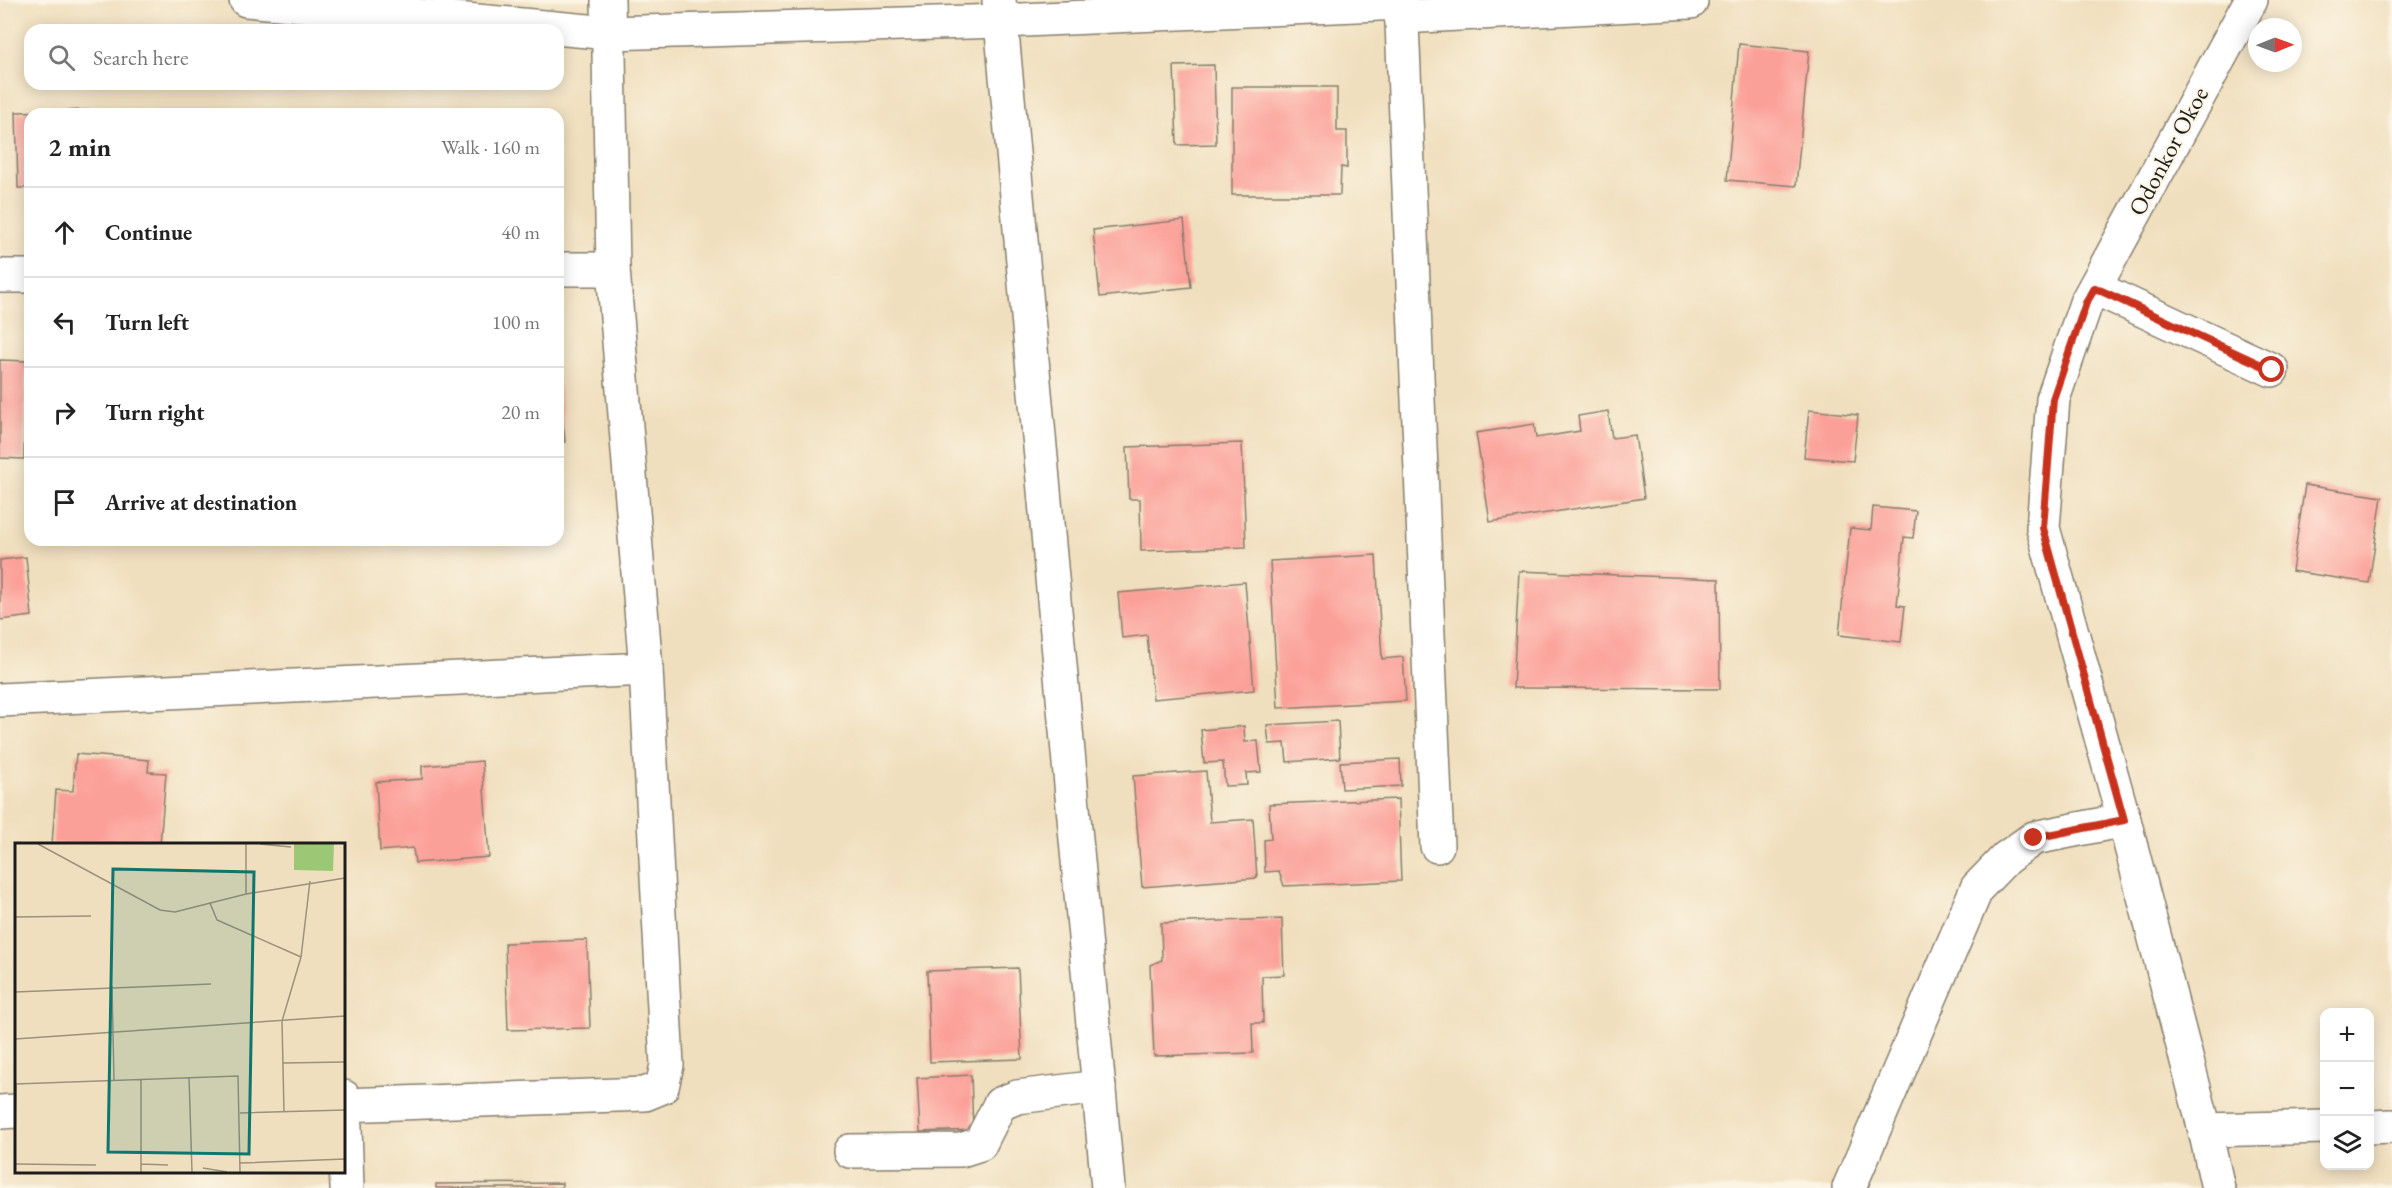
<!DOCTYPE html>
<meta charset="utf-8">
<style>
body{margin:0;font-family:"EB Garamond",serif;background:#f6f6f6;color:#222}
.controls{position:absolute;right:18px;bottom:18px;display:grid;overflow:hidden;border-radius:12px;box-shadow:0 3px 15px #0003}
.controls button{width:54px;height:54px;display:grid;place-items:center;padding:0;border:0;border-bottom:2px solid #e0e0e0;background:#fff;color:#222;font:30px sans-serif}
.compass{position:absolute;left:2248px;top:18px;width:54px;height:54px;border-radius:50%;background:#fff;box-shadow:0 3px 15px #0003;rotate:89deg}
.stop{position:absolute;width:18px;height:18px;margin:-14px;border:4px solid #c8321e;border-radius:50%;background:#fff}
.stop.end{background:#c8321e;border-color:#fff;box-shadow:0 2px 6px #0008}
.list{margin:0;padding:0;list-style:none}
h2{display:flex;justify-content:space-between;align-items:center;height:78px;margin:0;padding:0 24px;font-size:26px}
h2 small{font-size:20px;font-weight:400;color:#767676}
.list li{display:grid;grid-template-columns:39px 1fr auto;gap:18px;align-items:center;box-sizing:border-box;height:90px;padding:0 24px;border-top:2px solid #e0e0e0}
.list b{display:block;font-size:22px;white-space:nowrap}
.list em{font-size:20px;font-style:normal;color:#767676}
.icon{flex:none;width:33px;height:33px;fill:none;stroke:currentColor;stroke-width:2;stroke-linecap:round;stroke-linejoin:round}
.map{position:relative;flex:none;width:2392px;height:1188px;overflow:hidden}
.search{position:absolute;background:#fff;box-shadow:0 3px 15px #0003;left:24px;top:24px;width:540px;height:66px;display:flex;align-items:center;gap:15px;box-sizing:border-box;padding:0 21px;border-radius:18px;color:#767676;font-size:22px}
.panel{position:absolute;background:#fff;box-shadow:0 3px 15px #0003;left:24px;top:108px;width:540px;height:438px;border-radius:18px}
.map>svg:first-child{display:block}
.building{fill:#fba099}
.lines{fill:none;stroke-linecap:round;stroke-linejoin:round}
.minor-casing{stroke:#867e6d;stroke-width:36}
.minor{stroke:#fff;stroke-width:33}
.route{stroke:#c8321e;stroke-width:8}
.labels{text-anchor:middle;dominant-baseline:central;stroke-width:4.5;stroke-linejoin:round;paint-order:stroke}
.street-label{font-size:24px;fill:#1c1c1c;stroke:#fcf5e5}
.inset-road{fill:none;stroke:#9b917d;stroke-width:1.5}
.view{fill:#0f766e;fill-opacity:0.15;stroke:#0f766e;stroke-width:3}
.inset-edge{fill:none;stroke:#1c1c1c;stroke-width:3}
</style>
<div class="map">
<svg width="2392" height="1188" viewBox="0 0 2392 1188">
<rect width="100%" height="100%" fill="#fcf5e5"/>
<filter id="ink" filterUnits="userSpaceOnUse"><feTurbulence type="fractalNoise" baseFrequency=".0167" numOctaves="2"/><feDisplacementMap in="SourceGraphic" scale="12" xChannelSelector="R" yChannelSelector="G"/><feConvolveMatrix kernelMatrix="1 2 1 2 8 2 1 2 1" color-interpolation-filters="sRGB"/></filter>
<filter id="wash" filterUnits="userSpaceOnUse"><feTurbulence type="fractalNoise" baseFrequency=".008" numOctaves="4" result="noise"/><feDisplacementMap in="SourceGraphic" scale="24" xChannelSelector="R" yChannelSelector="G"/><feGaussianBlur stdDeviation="1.35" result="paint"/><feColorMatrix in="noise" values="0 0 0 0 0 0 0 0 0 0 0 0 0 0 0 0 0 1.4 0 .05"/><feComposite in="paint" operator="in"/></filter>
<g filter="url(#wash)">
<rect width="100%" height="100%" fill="#f0dfbe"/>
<g id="blocks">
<g class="building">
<polygon points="1739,44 1809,51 1796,186 1727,180"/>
<polygon points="1214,65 1216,144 1177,145 1174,66"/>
<polygon points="1232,87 1337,87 1337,131 1347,131 1347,168 1341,167 1340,195 1232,195"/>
<polygon points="91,110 91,114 30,114 30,188 18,188 16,112"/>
<polygon points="1184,220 1191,287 1100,297 1093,230"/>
<polygon points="0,360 26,361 24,459 0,458"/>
<polygon points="558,379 565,442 558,443"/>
<polygon points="1809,410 1858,415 1853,461 1804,457"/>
<polygon points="1608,411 1612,438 1635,435 1644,498 1490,522 1476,433 1534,424 1536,438 1580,431 1578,416"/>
<polygon points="1242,443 1246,547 1141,551 1140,499 1129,499 1127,447"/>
<polygon points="2305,485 2382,497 2369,583 2292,571"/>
<polygon points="1873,507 1916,511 1913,538 1904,537 1897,605 1905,606 1901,642 1839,635 1850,528 1871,530"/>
<polygon points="1376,555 1382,659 1403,657 1406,701 1278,708 1270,561"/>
<polygon points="26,557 32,616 0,620 0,560"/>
<polygon points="1519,571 1719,579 1720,689 1513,688"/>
<polygon points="1245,582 1254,690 1153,699 1147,635 1122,638 1118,593"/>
<polygon points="1338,721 1340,758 1287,762 1285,743 1269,744 1267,725"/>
<polygon points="1244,726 1245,742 1258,741 1261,772 1246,773 1247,785 1225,786 1223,762 1204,763 1201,730"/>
<polygon points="76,754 149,760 148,772 166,773 160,844 52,844 56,790 73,791"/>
<polygon points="1400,759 1401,786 1342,789 1340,762"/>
<polygon points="482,761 489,857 415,863 413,848 380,851 376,782 422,779 422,766"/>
<polygon points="1206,771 1210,822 1253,819 1257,878 1142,887 1133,776"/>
<polygon points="1398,799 1401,881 1284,886 1279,871 1265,872 1264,840 1271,839 1269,804"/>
<polygon points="1282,919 1284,975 1262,976 1263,1023 1252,1023 1253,1053 1154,1056 1150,965 1162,960 1161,923"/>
<polygon points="587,940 590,1028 508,1030 505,943"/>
<polygon points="1018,968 1022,1059 930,1062 927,971"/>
<polygon points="971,1075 973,1130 920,1132 917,1078"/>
<polygon points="562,1183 562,1188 436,1188 436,1184"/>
</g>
</g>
</g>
<g filter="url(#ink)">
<use href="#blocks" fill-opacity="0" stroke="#867e6d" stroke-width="1.5"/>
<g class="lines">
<g class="minor-casing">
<g id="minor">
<polyline points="246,0 610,33 1001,21 1401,3"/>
<polyline points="999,0 1108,1188"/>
<polyline points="1401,0 1437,846"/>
<polyline points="1401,17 1691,2"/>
<polyline points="558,269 613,269"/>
<polyline points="0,276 30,276"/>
<polyline points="2095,288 2272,370"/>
<polyline points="0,700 646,669"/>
<polyline points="344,1097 347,1188"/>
<polyline points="344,1105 645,1094 662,1087 667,1065 646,669 613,269 608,0"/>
<polyline points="0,1112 16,1111"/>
<polyline points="2370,1127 2392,1126"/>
<polyline points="2205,1130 2324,1127"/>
<polyline points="850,1151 961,1150 980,1144 1000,1104 1017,1097 1099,1087"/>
<polyline points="1849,1188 1977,888 2006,858 2034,838 2124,820"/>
<polyline points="2218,1188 2205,1130 2124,820 2043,528 2053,399 2086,303 2251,0"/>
</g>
</g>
<use href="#minor" class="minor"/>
</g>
</g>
<g class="lines" filter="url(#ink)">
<polyline class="route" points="2034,838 2124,820 2043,528 2053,399 2086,303 2095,288 2272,370"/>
</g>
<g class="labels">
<g class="street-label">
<text transform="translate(2168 151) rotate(-62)">Odonkor Okoe</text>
</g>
</g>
<g transform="translate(15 843)">
<rect width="330" height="330" fill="#f0dfbe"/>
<path d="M279 1H319L318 28 279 27Z" fill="#9cc875"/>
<path class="inset-road" d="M23 1 145 67 160 69 231 51 330 35M231 1V51M245 1 276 4M195 60 202 77 286 114M0 74 76 73M97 143 99 237M0 149 196 141M0 196 330 173M268 220 330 219M174 234 177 329M0 241 223 233 225 329M269 269 267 178 286 114 295 38M225 270 330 267M0 304 1 241M225 320 330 316M0 321 81 322M126 321 153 322M188 325 212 329M126 329V237"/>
<path class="view" d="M98 26 239 29 234 311 93 309Z"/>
<rect width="330" height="330" class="inset-edge"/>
</g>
</svg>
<div class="controls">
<button>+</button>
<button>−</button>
<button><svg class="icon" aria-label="layers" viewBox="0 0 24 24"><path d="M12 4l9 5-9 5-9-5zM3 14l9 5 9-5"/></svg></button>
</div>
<svg class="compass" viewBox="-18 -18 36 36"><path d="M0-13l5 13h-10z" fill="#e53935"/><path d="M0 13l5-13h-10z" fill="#767676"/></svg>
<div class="stop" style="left:2272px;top:370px"></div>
<div class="stop end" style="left:2034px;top:838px"></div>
<div class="search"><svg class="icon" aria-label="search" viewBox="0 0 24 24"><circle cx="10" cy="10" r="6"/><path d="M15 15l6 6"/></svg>Search here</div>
<section class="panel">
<h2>2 min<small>Walk · 160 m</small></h2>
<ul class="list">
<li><svg class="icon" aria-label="ahead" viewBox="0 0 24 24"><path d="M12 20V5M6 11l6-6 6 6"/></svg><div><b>Continue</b></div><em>40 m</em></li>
<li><svg class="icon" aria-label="left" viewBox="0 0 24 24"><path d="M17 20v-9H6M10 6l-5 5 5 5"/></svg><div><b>Turn left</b></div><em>100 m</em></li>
<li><svg class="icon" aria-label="right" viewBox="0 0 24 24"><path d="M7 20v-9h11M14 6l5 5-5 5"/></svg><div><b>Turn right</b></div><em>20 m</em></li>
<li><svg class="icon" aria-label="arrive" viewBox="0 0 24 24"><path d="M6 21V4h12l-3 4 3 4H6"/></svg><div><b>Arrive at destination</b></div></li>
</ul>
</section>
</div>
